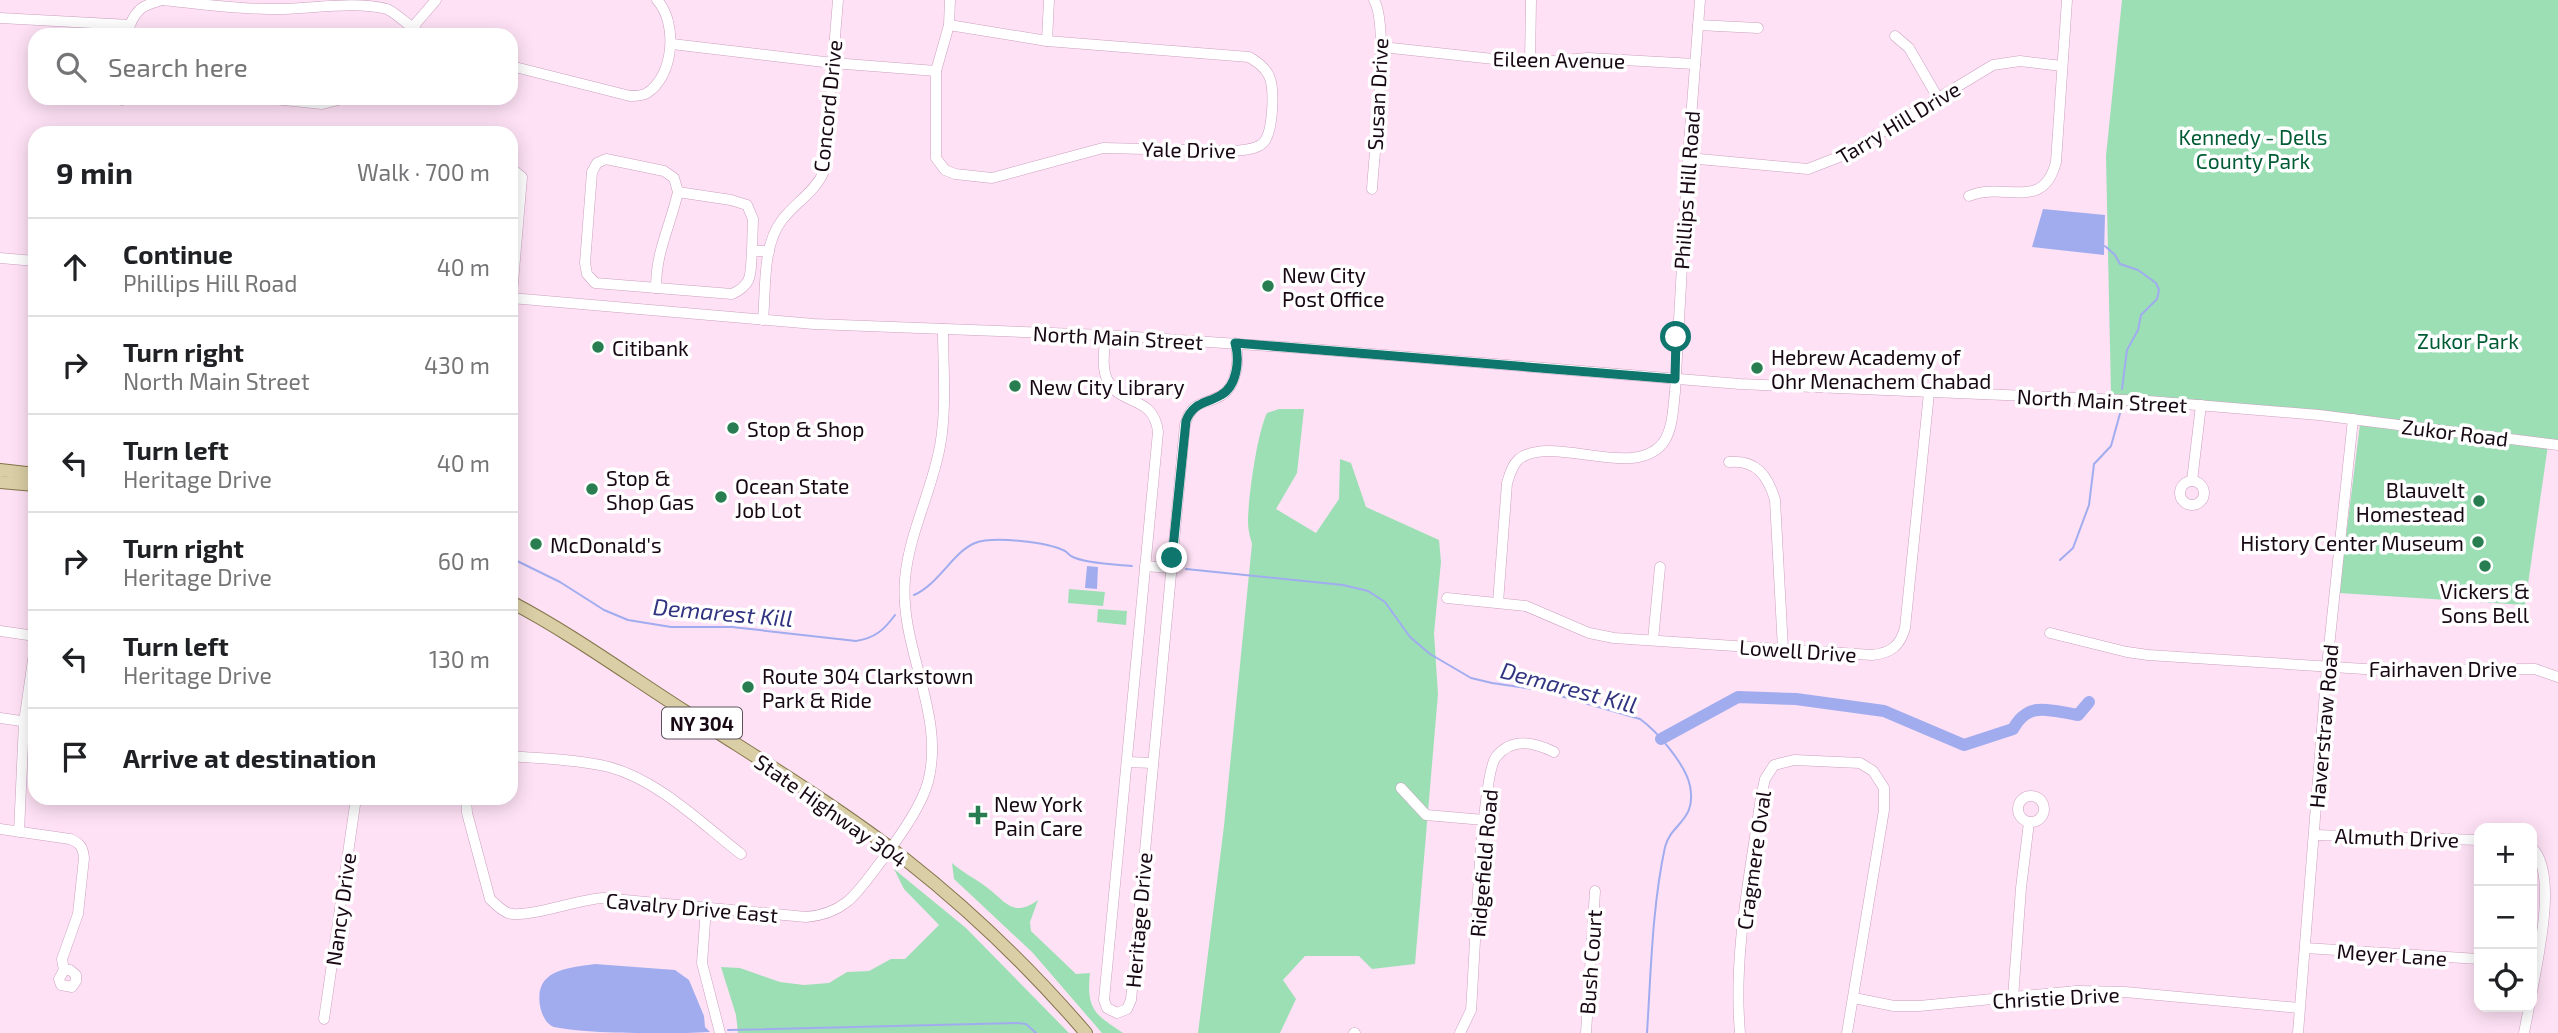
<!DOCTYPE html>
<meta charset="utf-8">
<style>
body{margin:0;font-family:"Exo 2",sans-serif;background:#f6f6f6;color:#202124}
.controls{position:absolute;right:21px;bottom:21px;display:grid;overflow:hidden;border-radius:14px;box-shadow:0 4px 18px #0003}
.controls button{width:63px;height:63px;display:grid;place-items:center;padding:0;border:0;border-bottom:2px solid #e0e0e0;background:#fff;color:#202124;font:35px sans-serif}
.stop{position:absolute;width:21px;height:21px;margin:-16px;border:5px solid #0f766e;border-radius:50%;background:#fff}
.stop.end{background:#0f766e;border-color:#fff;box-shadow:0 2px 7px #0008}
.list{margin:0;padding:0;list-style:none}
h2{display:flex;justify-content:space-between;align-items:center;height:91px;margin:0;padding:0 28px;font-size:30px}
h2 small{font-size:23px;font-weight:400;color:#757577}
.list li{display:grid;grid-template-columns:46px 1fr auto;gap:21px;align-items:center;box-sizing:border-box;height:98px;padding:0 28px;border-top:2px solid #e0e0e0}
.list b{display:block;font-size:26px;white-space:nowrap}
.list p{margin:0;font-size:23px;white-space:nowrap;color:#757577}
.list em{font-size:23px;font-style:normal;color:#757577}
.icon{flex:none;width:38px;height:38px;fill:none;stroke:currentColor;stroke-width:2;stroke-linecap:round;stroke-linejoin:round}
.map{position:relative;flex:none;width:2558px;height:1033px;overflow:hidden}
.search{position:absolute;background:#fff;box-shadow:0 4px 18px #0003;left:28px;top:28px;width:490px;height:77px;display:flex;align-items:center;gap:18px;box-sizing:border-box;padding:0 24px;border-radius:21px;color:#757577;font-size:26px}
.panel{position:absolute;background:#fff;box-shadow:0 4px 18px #0003;left:28px;top:126px;width:490px;height:679px;border-radius:21px}
.map>svg:first-child{display:block}
.green{fill:#9cdfb5}
.water{fill:#a1acef}
.lines{fill:none;stroke-linecap:round;stroke-linejoin:round}
.stream{stroke:#a1acef;stroke-width:2}
.river{stroke:#a1acef;stroke-width:12}
.minor-casing{stroke:#cca0c0;stroke-width:11}
.major-casing{stroke:#84744b;stroke-width:14}
.minor{stroke:#fff;stroke-width:10}
.major{stroke:#d9cea5;stroke-width:12}
.route{stroke:#0f766e;stroke-width:9}
.poi-dot{fill:#297e51;stroke:#fff;stroke-width:2.5}
.labels{text-anchor:middle;dominant-baseline:central;stroke-width:7;stroke-linejoin:round;paint-order:stroke}
.shield{fill:#fff;stroke:#5d525a;stroke-width:2}
.shield-label{font-size:19px;font-weight:bold;fill:#170814}
.street-label{font-size:21px;fill:#170814;stroke:#fff}
.park-label{font-size:21px;fill:#005c35;stroke:#fff}
.poi-label{font-size:21px;fill:#170814;stroke:#fff;text-anchor:start}
.water-label{font-size:23px;font-style:italic;fill:#313480;stroke:#fff}
</style>
<div class="map">
<svg width="2558" height="1033" viewBox="0 0 2558 1033">
<rect width="100%" height="100%" fill="#fee1f5"/>
<g class="green">
<polygon points="2122,0 2558,0 2558,442 2369,420 2111,395 2106,156"/>
<path d="M1279 409H1304L1297 473 1276 509 1316 533 1339 499 1340 459 1351 463 1366 507 1439 540 1441 562 1434 633 1438 694 1415 964 1372 969 1359 956H1305L1283 980 1296 999 1280 1033H1198L1224 826 1252 544C1250 537 1248 530 1248 522 1248 499 1257 433 1267 413Z"/>
<polygon points="2360,424 2548,445 2525,605 2339,593"/>
<polygon points="1069,589 1105,592 1103,606 1068,603"/>
<polygon points="1098,609 1127,611 1126,625 1097,622"/>
<path d="M952 863C962 872 974 878 985 886 1005 900 1012 919 1038 900L1030 922 1031 931 1076 974 1090 973C1086 1010 1095 1014 1123 1033H1102L1032 952 954 879Z"/>
<polygon points="894,869 966,928 1069,1033 738,1033 736,1015 721,967 740,968 780,982 804,985 829,983 847,972 869,971 891,959 905,959 939,925 904,889"/>
</g>
<g class="water">
<polygon points="2043,209 2105,215 2104,255 2032,247"/>
<polygon points="1087,566 1098,567 1097,589 1085,588"/>
<path d="M595 964 675 970 689 980 704 1016 705 1027 710 1032C695 1033 677 1033 662 1033 630 1033 584 1033 554 1027 546 1024 542 1015 540 1006 534 969 568 968 595 964Z"/>
</g>
<g class="lines">
<g class="stream">
<polyline points="2105,246 2115,255 2120,264 2138,270 2156,283 2159,290 2157,299 2141,315 2138,330 2127,350 2122,389"/>
<path d="M511 558 560 582 604 610 628 620 671 627H732L856 641C875 638 884 630 895 615"/>
<polyline points="2060,560 2073,548 2089,505 2094,464 2111,446 2121,410"/>
<path d="M1186 569 1343 585 1368 591 1385 602 1410 637 1430 654 1471 678 1492 683 1540 690 1640 719C1657 731 1686 765 1690 786 1697 821 1671 823 1665 847 1652 908 1651 971 1647 1033"/>
<path d="M914 595C939 584 953 552 975 543 993 536 1048 542 1065 551 1068 553 1070 556 1073 557 1087 564 1116 564 1132 566"/>
<polyline points="728,1030 1017,1023 1026,1024 1036,1033"/>
</g>
<path class="river" d="M1661 739 1738 697 1796 699 1884 711 1964 745 2013 729C2029 700 2050 711 2078 715L2089 702"/>
<g class="minor-casing">
<g id="minor">
<path d="M163 0C199 4 235 9 270 9 307 10 352 0 387 9 399 15 410 27 422 35"/>
<path d="M0 18 130 25C137 8 144 5 162 0"/>
<path d="M949 25 1047 41 1249 57C1257 62 1265 67 1269 76 1275 89 1273 131 1264 142 1257 150 1242 150 1232 151L1103 148 992 178 955 174 945 170 936 158V71L949 25 950 0"/>
<polyline points="1698,25 1758,28"/>
<polyline points="406,35 436,0"/>
<polyline points="1895,36 1909,48 1938,98"/>
<polyline points="1047,41 1049,0"/>
<polyline points="672,44 833,63 936,71"/>
<polyline points="1382,47 1530,63 1588,58 1695,64"/>
<polyline points="1530,63 1531,0"/>
<path d="M511 66 630 96C636 96 642 96 647 93 674 76 678 23 657 0"/>
<polyline points="265,98 322,104 346,98"/>
<polyline points="122,100 123,98"/>
<polyline points="1688,158 1808,169 1844,155 1993,65 2020,61 2062,66"/>
<polyline points="511,168 522,177 511,306"/>
<path d="M1372 189C1374 152 1390 27 1374 0"/>
<path d="M1969 196C2004 181 2043 213 2056 162L2067 0"/>
<path d="M752 251C750 273 754 284 732 294L595 283 587 274 585 263 592 172 597 163 606 159 664 171 674 178 678 192 731 200 747 205 753 219 752 251H769"/>
<polyline points="0,258 35,261"/>
<path d="M656 288C656 251 670 227 678 192"/>
<polyline points="511,298 814,324 1105,335 1299,348 1740,384 2148,401 2319,415 2558,445"/>
<path d="M763 320C766 288 762 246 782 220 796 202 816 191 824 171L838 0"/>
<path d="M1105 335C1105 349 1101 366 1107 379 1119 407 1154 394 1158 432L1104 1000 1107 1008 1117 1013 1127 1009 1131 1000 1185 425C1192 399 1204 406 1222 395 1237 385 1240 359 1235 343"/>
<path d="M1729 462C1756 459 1768 476 1775 500L1783 649"/>
<polyline points="2192,481 2201,405"/>
<circle cx="2192" cy="493" r="12"/>
<polyline points="1145,566 1171,568"/>
<path d="M1447 598 1526 606 1589 633 1614 638 1872 655C1891 653 1900 646 1905 628L1929 393"/>
<path d="M1498 603 1507 483C1510 474 1512 465 1519 459 1553 433 1638 483 1665 440 1673 426 1673 408 1675 392L1688 158 1700 0"/>
<polyline points="0,631 35,636"/>
<polyline points="2050,633 2127,652 2148,655 2380,670 2535,669 2558,677"/>
<polyline points="1653,640 1660,567"/>
<polyline points="0,718 35,723"/>
<path d="M511 756C543 759 577 759 609 767 658 780 701 823 741 854"/>
<polyline points="1127,762 1153,763"/>
<polyline points="1401,788 1426,815 1484,820"/>
<circle cx="2031" cy="809" r="13"/>
<path d="M466 798 467 813 490 899C496 905 501 910 508 913 526 919 579 899 603 898L806 917C845 914 857 893 879 864 896 842 921 808 928 782 946 714 899 648 905 579 909 533 932 491 940 446 947 408 943 367 943 329"/>
<path d="M0 829 70 839C80 843 83 847 84 858L78 914 62 959 64 970 59 979 61 985 72 987 76 981V975L70 970H64"/>
<polyline points="19,832 24,722 35,646"/>
<polyline points="2314,835 2479,840"/>
<path d="M2532 848C2558 872 2538 957 2532 992"/>
<polyline points="706,908 702,963 720,1033"/>
<polyline points="2305,948 2479,959"/>
<polyline points="1854,998 1894,1006 1919,1006 2077,991 2125,992 2299,1008"/>
<polyline points="2013,998 2021,888 2029,822"/>
<polyline points="324,1019 356,798"/>
<polyline points="1354,1033 1355,1033"/>
<path d="M1460 1033 1471 1010C1474 973 1481 775 1496 757 1512 737 1534 742 1554 752"/>
<polyline points="1586,1033 1595,891"/>
<path d="M1740 1033C1733 954 1750 875 1761 797L1765 779 1774 765 1794 760 1860 763 1873 771 1884 788V810L1847 1033"/>
<polyline points="2298,1033 2327,666 2353,419"/>
<polyline points="2524,1033 2529,1007"/>
</g>
</g>
<g class="major-casing">
<g id="major">
<polyline points="0,470 35,474"/>
<polyline points="0,482 35,485"/>
<path d="M511 602C572 634 628 675 686 712 760 760 837 806 906 860 972 912 1032 970 1086 1033"/>
</g>
</g>
<use href="#minor" class="minor"/>
<use href="#major" class="major"/>
</g>
<g class="lines">
<path class="route" d="M1172 558 1186 421C1193 402 1206 404 1221 395 1237 386 1240 360 1235 343L1675 379 1676 337"/>
</g>
<g class="poi-dot">
<circle cx="1268" cy="286" r="7"/>
<circle cx="598" cy="347" r="7"/>
<circle cx="1757" cy="368" r="7"/>
<circle cx="1015" cy="386" r="7"/>
<circle cx="733" cy="428" r="7"/>
<circle cx="592" cy="489" r="7"/>
<circle cx="721" cy="497" r="7"/>
<circle cx="2479" cy="501" r="7"/>
<circle cx="2478" cy="542" r="7"/>
<circle cx="536" cy="544" r="7"/>
<circle cx="2485" cy="566" r="7"/>
<circle cx="748" cy="687" r="7"/>
<path d="M974.5 804.5h7v7h7v7h-7v7h-7v-7h-7v-7h7z"/>
</g>
<g class="labels">
<rect class="shield" x="662" y="707.5" width="80" height="31" rx="5"/>
<g class="shield-label">
<text x="702" y="723">NY 304</text>
</g>
<g class="street-label">
<text transform="translate(1559 59) rotate(1)">Eileen Avenue</text>
<text transform="translate(1377 94) rotate(-87)">Susan Drive</text>
<text transform="translate(827 106) rotate(-84)">Concord Drive</text>
<text transform="translate(1898 122) rotate(-31)">Tarry Hill Drive</text>
<text transform="translate(1189 149) rotate(1)">Yale Drive</text>
<text transform="translate(1686 190) rotate(-86)">Phillips Hill Road</text>
<text transform="translate(1118 337) rotate(3)">North Main Street</text>
<text transform="translate(2102 400) rotate(3)">North Main Street</text>
<text transform="translate(2455 432) rotate(7)">Zukor Road</text>
<text transform="translate(1798 650) rotate(4)">Lowell Drive</text>
<text x="2443" y="668">Fairhaven Drive</text>
<text transform="translate(2323 726) rotate(-85)">Haverstraw Road</text>
<text transform="translate(831 810) rotate(35)">State Highway 304</text>
<text transform="translate(2397 837) rotate(2)">Almuth Drive</text>
<text transform="translate(1753 860) rotate(-82)">Cragmere Oval</text>
<text transform="translate(1483 863) rotate(-85)">Ridgefield Road</text>
<text transform="translate(692 907) rotate(5)">Cavalry Drive East</text>
<text transform="translate(340 909) rotate(-82)">Nancy Drive</text>
<text transform="translate(1138 920) rotate(-85)">Heritage Drive</text>
<text transform="translate(2392 954) rotate(4)">Meyer Lane</text>
<text transform="translate(1590 962) rotate(-86)">Bush Court</text>
<text transform="translate(2056 997) rotate(-3)">Christie Drive</text>
</g>
<g class="park-label">
<text x="2253" y="136">Kennedy - Dells<tspan x="2253" dy="24">County Park</tspan></text>
<text x="2468" y="340">Zukor Park</text>
</g>
<g class="poi-label">
<text x="1282" y="274">New City<tspan x="1282" dy="24">Post Office</tspan></text>
<text x="612" y="347">Citibank</text>
<text x="1771" y="356">Hebrew Academy of<tspan x="1771" dy="24">Ohr Menachem Chabad</tspan></text>
<text x="1029" y="386">New City Library</text>
<text x="747" y="428">Stop &amp; Shop</text>
<text x="606" y="477">Stop &amp;<tspan x="606" dy="24">Shop Gas</tspan></text>
<text x="735" y="485">Ocean State<tspan x="735" dy="24">Job Lot</tspan></text>
<text x="2465" y="489" text-anchor="end">Blauvelt<tspan x="2465" dy="24">Homestead</tspan></text>
<text x="2464" y="542" text-anchor="end">History Center Museum</text>
<text x="550" y="544">McDonald's</text>
<text x="2485" y="590" text-anchor="middle">Vickers &amp;<tspan x="2485" dy="24">Sons Bell</tspan></text>
<text x="762" y="675">Route 304 Clarkstown<tspan x="762" dy="24">Park &amp; Ride</tspan></text>
<text x="994" y="803">New York<tspan x="994" dy="24">Pain Care</tspan></text>
</g>
<g class="water-label">
<text transform="translate(723 612) rotate(5)">Demarest Kill</text>
<text transform="translate(1569 687) rotate(15)">Demarest Kill</text>
</g>
</g>
</svg>
<div class="controls">
<button>+</button>
<button>−</button>
<button><svg class="icon" aria-label="locate" viewBox="0 0 24 24"><circle cx="12" cy="12" r="6"/><path d="M12 2v4M12 18v4M2 12h4M18 12h4"/></svg></button>
</div>
<div class="stop" style="left:1676px;top:337px"></div>
<div class="stop end" style="left:1172px;top:558px"></div>
<div class="search"><svg class="icon" aria-label="search" viewBox="0 0 24 24"><circle cx="10" cy="10" r="6"/><path d="M15 15l6 6"/></svg>Search here</div>
<section class="panel">
<h2>9 min<small>Walk · 700 m</small></h2>
<ul class="list">
<li><svg class="icon" aria-label="ahead" viewBox="0 0 24 24"><path d="M12 20V5M6 11l6-6 6 6"/></svg><div><b>Continue</b><p>Phillips Hill Road</p></div><em>40 m</em></li>
<li><svg class="icon" aria-label="right" viewBox="0 0 24 24"><path d="M7 20v-9h11M14 6l5 5-5 5"/></svg><div><b>Turn right</b><p>North Main Street</p></div><em>430 m</em></li>
<li><svg class="icon" aria-label="left" viewBox="0 0 24 24"><path d="M17 20v-9H6M10 6l-5 5 5 5"/></svg><div><b>Turn left</b><p>Heritage Drive</p></div><em>40 m</em></li>
<li><svg class="icon" aria-label="right" viewBox="0 0 24 24"><path d="M7 20v-9h11M14 6l5 5-5 5"/></svg><div><b>Turn right</b><p>Heritage Drive</p></div><em>60 m</em></li>
<li><svg class="icon" aria-label="left" viewBox="0 0 24 24"><path d="M17 20v-9H6M10 6l-5 5 5 5"/></svg><div><b>Turn left</b><p>Heritage Drive</p></div><em>130 m</em></li>
<li><svg class="icon" aria-label="arrive" viewBox="0 0 24 24"><path d="M6 21V4h12l-3 4 3 4H6"/></svg><div><b>Arrive at destination</b></div></li>
</ul>
</section>
</div>
